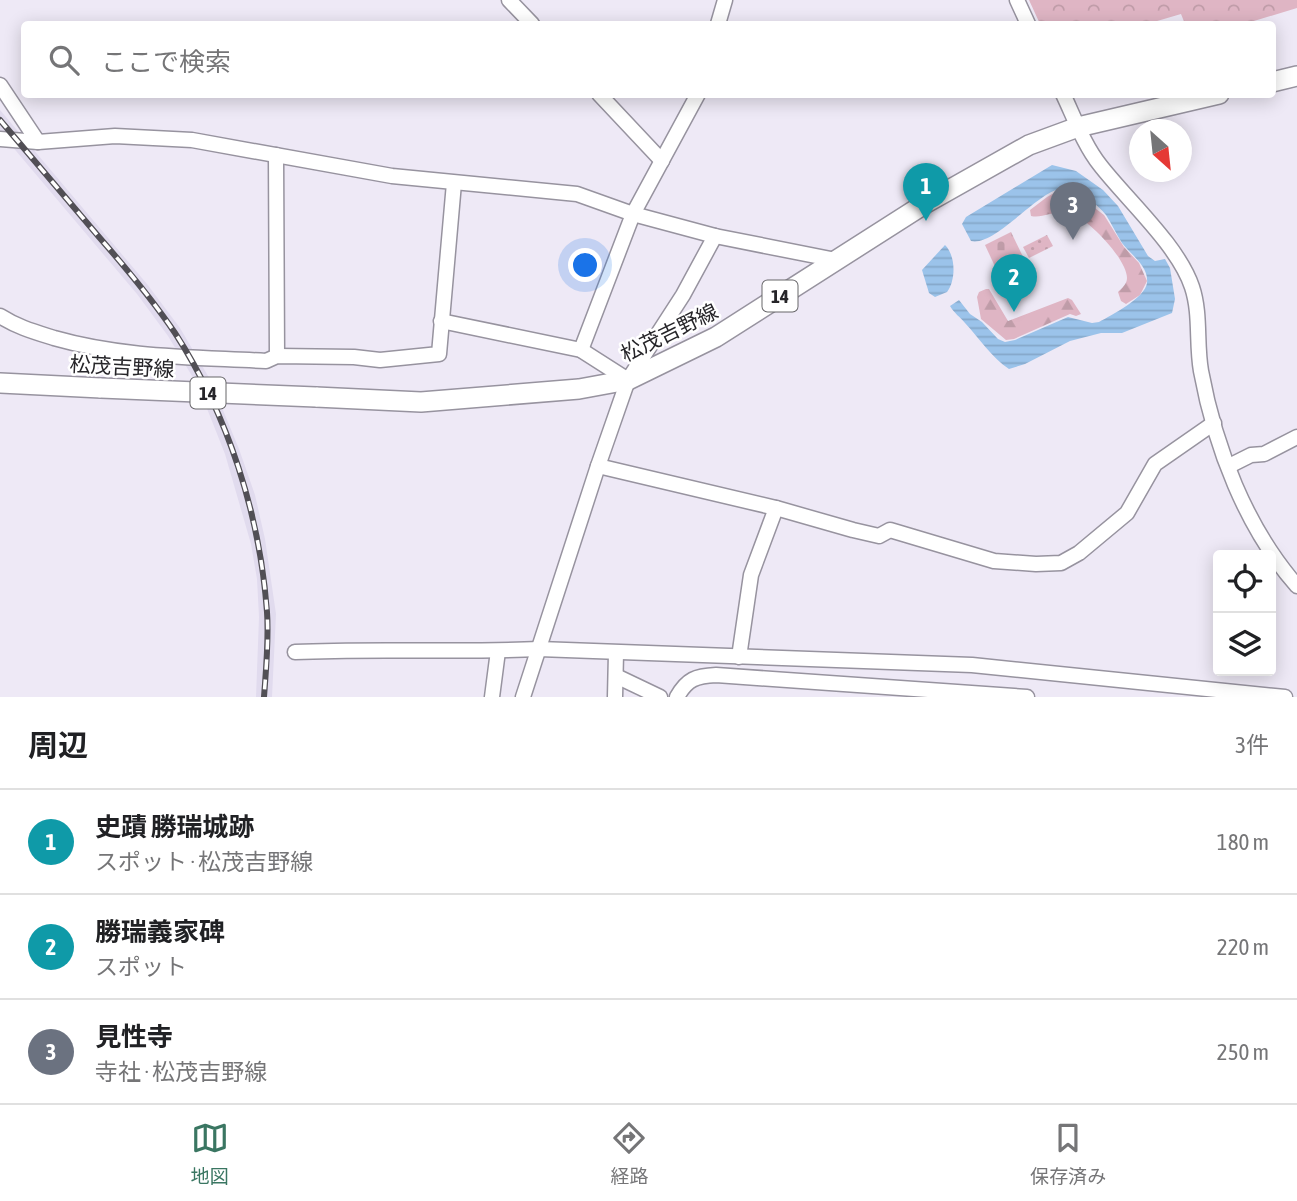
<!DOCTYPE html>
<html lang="ja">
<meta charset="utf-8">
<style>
body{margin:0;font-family:"Asap Condensed","Noto Sans JP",sans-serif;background:#f6f6f6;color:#202124}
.controls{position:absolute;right:21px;bottom:21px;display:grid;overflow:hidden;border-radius:7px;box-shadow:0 4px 18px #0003}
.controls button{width:63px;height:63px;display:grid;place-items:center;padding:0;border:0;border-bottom:2px solid #e0e0e0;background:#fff;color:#202124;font:35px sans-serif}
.compass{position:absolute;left:1129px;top:119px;width:63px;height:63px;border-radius:50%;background:#fff;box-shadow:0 4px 18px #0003;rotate:153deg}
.you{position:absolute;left:586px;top:266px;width:24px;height:24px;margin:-18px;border:5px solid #fff;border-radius:50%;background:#1a73e8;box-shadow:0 0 0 10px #1a73e833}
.badge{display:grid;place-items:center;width:46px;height:46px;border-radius:50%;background:#3a7662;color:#fff;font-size:23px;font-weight:700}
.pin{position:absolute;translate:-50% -58px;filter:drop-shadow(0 2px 4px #0008)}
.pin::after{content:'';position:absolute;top:37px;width:24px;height:21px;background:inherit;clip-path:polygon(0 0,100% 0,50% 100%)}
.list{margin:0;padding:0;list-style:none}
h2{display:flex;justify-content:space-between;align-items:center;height:91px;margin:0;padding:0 28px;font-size:30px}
h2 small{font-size:23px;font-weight:400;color:#757577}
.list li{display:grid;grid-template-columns:46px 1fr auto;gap:21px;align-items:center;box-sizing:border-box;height:105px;padding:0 28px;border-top:2px solid #e0e0e0}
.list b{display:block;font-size:26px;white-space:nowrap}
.list p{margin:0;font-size:23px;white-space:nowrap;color:#757577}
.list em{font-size:23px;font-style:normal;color:#757577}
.icon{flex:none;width:38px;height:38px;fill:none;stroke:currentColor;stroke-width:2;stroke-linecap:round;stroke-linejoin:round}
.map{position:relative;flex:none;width:1297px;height:697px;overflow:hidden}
.search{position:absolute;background:#fff;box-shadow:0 4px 18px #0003;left:21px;right:21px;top:21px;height:77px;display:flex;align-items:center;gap:18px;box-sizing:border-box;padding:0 24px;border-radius:7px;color:#757577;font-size:26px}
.sheet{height:406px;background:#fff}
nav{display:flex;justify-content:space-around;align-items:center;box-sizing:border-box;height:98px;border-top:2px solid #e0e0e0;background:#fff;font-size:19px;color:#757577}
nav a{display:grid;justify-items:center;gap:4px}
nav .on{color:#3a7662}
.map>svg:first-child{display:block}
.built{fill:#e1dbee}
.grass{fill:url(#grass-dots)}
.forest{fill:url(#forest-firs)}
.cemetery{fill:url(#cemetery-stones)}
.park{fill:url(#park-crowns)}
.water{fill:url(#water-rules)}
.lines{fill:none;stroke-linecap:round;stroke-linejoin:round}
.minor-casing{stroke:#97939f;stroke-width:17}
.major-casing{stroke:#97939f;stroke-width:22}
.minor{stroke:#fff;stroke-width:14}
.major{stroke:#fff;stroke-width:19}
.rail-casing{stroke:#514f55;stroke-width:6}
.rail{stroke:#fff;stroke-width:3.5;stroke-dasharray:10;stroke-linecap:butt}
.major-bridge-casing{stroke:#97939f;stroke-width:22;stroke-linecap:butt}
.major-bridge{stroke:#fff;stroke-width:19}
.labels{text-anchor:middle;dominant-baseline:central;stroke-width:5;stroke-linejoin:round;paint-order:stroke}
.shield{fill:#fff;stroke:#676669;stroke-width:2}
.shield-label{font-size:19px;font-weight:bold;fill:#262529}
.street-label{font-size:21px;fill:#262529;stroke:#fff}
</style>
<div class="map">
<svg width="1297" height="697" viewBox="0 0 1297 697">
<defs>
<pattern id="grass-dots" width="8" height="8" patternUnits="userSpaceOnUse" patternTransform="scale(1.75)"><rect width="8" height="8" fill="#dfb5c4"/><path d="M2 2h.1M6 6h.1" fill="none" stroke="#bf9ca8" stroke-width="1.8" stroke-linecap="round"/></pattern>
<pattern id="forest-firs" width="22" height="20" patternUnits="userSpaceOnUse" patternTransform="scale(1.75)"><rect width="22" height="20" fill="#dfb5c4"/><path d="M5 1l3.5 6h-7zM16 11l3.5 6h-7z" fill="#bf9ca8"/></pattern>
<pattern id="cemetery-stones" width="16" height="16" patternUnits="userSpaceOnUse" patternTransform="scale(1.75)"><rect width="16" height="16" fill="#dfb5c4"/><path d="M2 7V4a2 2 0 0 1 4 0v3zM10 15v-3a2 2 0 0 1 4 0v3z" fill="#bf9ca8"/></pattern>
<pattern id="park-crowns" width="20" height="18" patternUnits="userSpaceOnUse" patternTransform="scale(1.75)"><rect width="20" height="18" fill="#dfb5c4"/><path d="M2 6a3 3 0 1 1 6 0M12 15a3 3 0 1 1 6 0" fill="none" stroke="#bf9ca8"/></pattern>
<pattern id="water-rules" width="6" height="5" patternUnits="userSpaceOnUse" patternTransform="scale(1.75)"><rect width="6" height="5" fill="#9bc3ea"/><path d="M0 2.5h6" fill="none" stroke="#85a7c9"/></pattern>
</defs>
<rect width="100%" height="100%" fill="#eee9f6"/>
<polygon class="built" points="0,110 147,284 180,328 211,381 239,449 255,495 265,539 276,614 272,697 256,697 259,617 257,579 251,544 225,454 198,386 168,336 137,294 0,132"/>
<polygon class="grass" points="1047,235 1053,246 1029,258 1023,247"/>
<g class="forest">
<path d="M1061 189H1070L1104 215 1124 247 1139 263 1147 281 1140 295 1126 304 1121 301 1118 292C1122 288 1127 284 1127 278 1127 259 1087 217 1069 213 1056 209 1043 219 1031 216L1030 210 1047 197Z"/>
<polygon points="986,289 989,289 1008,321 1068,298 1072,300 1081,314 1076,316 1070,314 1014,339 1006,340 981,319 977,297 979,292"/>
</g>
<polygon class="cemetery" points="1011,232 1025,261 998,273 985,245"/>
<polygon class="park" points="1029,0 1297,0 1297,8 1244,24 1185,24 1181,14 1147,24 1040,24"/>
<g class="water">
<path d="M1052 165 1076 171 1103 190 1118 206 1148 256 1155 261 1165 259 1170 268 1175 299 1172 313 1122 333H1101L1070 341 1025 364 1009 369C992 358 979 338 965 323 960 317 954 313 950 306L959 300 970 314 982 322 998 339 1005 342 1015 340 1068 317 1092 323 1099 322C1112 315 1145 298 1147 283 1149 266 1131 255 1122 243 1116 234 1112 224 1106 215 1099 206 1079 189 1067 188 1041 185 997 247 971 241L962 224 966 217Z"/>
<path d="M945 245C956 256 956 280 947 292L935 297 929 293 922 270Z"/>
</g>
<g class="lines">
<g class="minor-casing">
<g id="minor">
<polyline points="509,0 532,24"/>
<polyline points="1017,0 1028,24"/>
<polyline points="718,24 725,0"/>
<polyline points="0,85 38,142"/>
<polyline points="599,94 662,161"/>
<path d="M1063 94C1074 117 1084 145 1100 165 1127 200 1178 245 1192 287 1201 314 1196 343 1201 371 1215 447 1246 528 1297 586"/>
<polyline points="0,139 38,142 115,136 192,140 392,176 577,194 633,214 715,236 836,260"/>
<polyline points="276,155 277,356"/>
<path d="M0 316C17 327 35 332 54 338 124 358 195 357 266 361L277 356 354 357 380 360 439 354 454 183"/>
<polyline points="441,321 581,350 628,380"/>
<polyline points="581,350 633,214 698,94"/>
<polyline points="598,466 776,508 853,530 879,536 890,530 994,561 1036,564 1061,563 1079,553 1127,513 1155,464 1214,423"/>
<polyline points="1229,466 1251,455 1264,454 1297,437"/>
<path d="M295 652C377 648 458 653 539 649L972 665 1285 697"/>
<polyline points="739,657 751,575 776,508"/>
<polyline points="616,676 660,697"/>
<polyline points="492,697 498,651"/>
<polyline points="523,697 598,466 628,380 683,295 715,236"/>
<polyline points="615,697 616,653"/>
<path d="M677 697C687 679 696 676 716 675L1027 697"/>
</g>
</g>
<g class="major-casing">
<g id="major">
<polyline points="1272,82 1297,76"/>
<polyline points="0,383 101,388"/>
<polyline points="316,397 421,402 579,389 628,380 716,337 926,203 1029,145 1078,127 1219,94"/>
</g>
</g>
<use href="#minor" class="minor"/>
<use href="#major" class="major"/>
<g class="rail-casing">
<path id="rail" d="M0 120C33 159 66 198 99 237 126 268 152 299 175 333 228 415 260 515 267 612 269 640 266 669 264 697"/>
</g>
<use href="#rail" class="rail"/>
<g class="major-bridge-casing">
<polyline id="major-bridge" points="101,388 316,397"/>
</g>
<use href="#major-bridge" class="major-bridge"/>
</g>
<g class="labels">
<g class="shield">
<rect x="762.5" y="280.5" width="35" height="31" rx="5"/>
<rect x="190.5" y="377.5" width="35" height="31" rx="5"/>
</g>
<g class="shield-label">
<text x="780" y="296">14</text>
<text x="208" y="393">14</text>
</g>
<g class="street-label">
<text transform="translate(669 332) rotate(-26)">松茂吉野線</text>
<text transform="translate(122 366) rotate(3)">松茂吉野線</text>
</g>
</g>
</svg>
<div class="controls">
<button><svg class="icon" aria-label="locate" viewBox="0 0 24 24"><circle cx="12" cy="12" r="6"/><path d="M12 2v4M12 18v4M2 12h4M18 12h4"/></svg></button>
<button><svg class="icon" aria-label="layers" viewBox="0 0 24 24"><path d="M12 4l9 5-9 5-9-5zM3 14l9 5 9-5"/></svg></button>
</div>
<svg class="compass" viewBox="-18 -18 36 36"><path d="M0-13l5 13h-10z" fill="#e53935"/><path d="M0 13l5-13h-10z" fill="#757577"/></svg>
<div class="you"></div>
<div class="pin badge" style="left:926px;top:221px;background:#0f9aa8">1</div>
<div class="pin badge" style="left:1014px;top:312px;background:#0f9aa8">2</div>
<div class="pin badge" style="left:1073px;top:240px;background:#6b7280">3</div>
<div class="search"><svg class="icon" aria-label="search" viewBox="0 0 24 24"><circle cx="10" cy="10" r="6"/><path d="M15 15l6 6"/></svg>ここで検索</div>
</div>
<section class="sheet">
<h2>周辺<small>3件</small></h2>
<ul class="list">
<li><span class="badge" style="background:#0f9aa8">1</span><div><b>史蹟 勝瑞城跡</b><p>スポット · 松茂吉野線</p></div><em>180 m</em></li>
<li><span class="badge" style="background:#0f9aa8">2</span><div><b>勝瑞義家碑</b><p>スポット</p></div><em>220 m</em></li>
<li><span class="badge" style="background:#6b7280">3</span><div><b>見性寺</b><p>寺社 · 松茂吉野線</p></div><em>250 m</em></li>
</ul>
</section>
<nav>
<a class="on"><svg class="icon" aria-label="map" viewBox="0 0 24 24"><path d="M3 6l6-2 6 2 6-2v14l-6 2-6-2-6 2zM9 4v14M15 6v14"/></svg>地図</a>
<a><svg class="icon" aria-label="directions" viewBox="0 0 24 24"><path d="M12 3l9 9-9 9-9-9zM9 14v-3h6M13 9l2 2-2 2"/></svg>経路</a>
<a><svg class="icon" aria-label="saved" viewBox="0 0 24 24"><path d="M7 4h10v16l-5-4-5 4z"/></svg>保存済み</a>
</nav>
